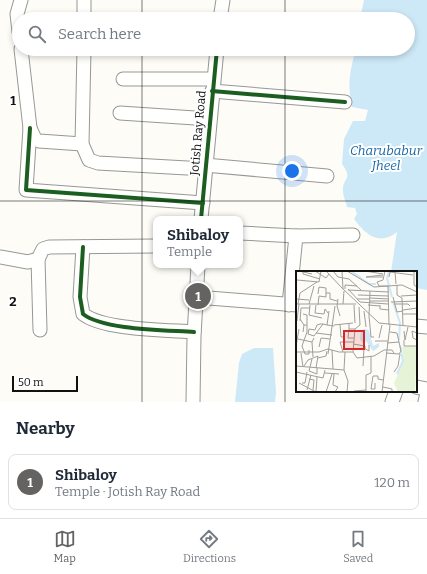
<!DOCTYPE html>
<meta charset="utf-8">
<style>
body{margin:0;font-family:Bitter,serif;background:#f6f6f7;color:#1f2937}
.scale{position:absolute;left:12px;bottom:10px;width:66px;box-sizing:border-box;padding-left:4px;border:2px solid #111;border-top:0;font-size:11px;line-height:14px;white-space:nowrap;color:#111;-webkit-text-stroke:3px #fff;paint-order:stroke}
.you{position:absolute;left:292px;top:171px;width:14px;height:14px;margin:-10px;border:3px solid #fff;border-radius:50%;background:#1a73e8;box-shadow:0 0 0 6px #1a73e833}
.badge{display:grid;place-items:center;width:26px;height:26px;border-radius:50%;background:#646362;color:#fff;font-size:13px;font-weight:700}
.pin{position:absolute;translate:-50% -50%;border:2px solid #fff;box-shadow:0 1px 4px #0006}
.popup{position:absolute;left:153px;top:216px;width:90px;height:52px;box-sizing:border-box;display:grid;place-content:center;border-radius:8px;background:#fff;filter:drop-shadow(0 1px 3px #0005);font-size:13px;white-space:nowrap;color:#747a83}
.popup b{font-size:15px;color:#1f2937}
.popup::after{content:'';position:absolute;left:50%;top:100%;margin-left:-8px;border:8px solid transparent;border-top-color:#fff}
.list{margin:0;padding:0;list-style:none}
h2{display:flex;justify-content:space-between;align-items:center;height:52px;margin:0;padding:0 16px;font-size:17px}
h2 small{font-size:13px;font-weight:400;color:#747a83}
.list li{display:grid;grid-template-columns:26px 1fr auto;gap:12px;align-items:center;box-sizing:border-box;height:56px;margin:0 8px 8px;padding:0 8px;border:1px solid #e0e1e3;border-radius:8px}
.list b{display:block;font-size:15px;white-space:nowrap}
.list p{margin:0;font-size:13px;white-space:nowrap;color:#747a83}
.list em{font-size:13px;font-style:normal;color:#747a83}
.icon{flex:none;width:22px;height:22px;fill:none;stroke:currentColor;stroke-width:2;stroke-linecap:round;stroke-linejoin:round}
.map{position:relative;flex:none;width:427px;height:402px;overflow:hidden}
.search{position:absolute;background:#fff;box-shadow:0 2px 6px #0003;left:12px;right:12px;top:12px;height:44px;display:flex;align-items:center;gap:10px;box-sizing:border-box;padding:0 14px;border-radius:22px;color:#747a83;font-size:15px}
.sheet{height:116px;background:#fff}
nav{display:flex;justify-content:space-around;align-items:center;box-sizing:border-box;height:56px;border-top:1px solid #e0e1e3;background:#fff;font-size:11px;color:#747a83}
nav a{display:grid;justify-items:center;gap:2px}
nav .on{color:#646362}
.map>svg:first-child{display:block}
.water{fill:#cde8f7}
.lines{fill:none;stroke-linecap:round;stroke-linejoin:round}
.minor-casing{stroke:#979795;stroke-width:15}
.minor{stroke:#fffffe;stroke-width:13}
.cycleway-casing{stroke:#fff;stroke-width:6}
.cycleway{stroke:#1b5e20;stroke-width:4}
.grid{fill:none;stroke:#111;stroke-width:1;stroke-opacity:0.55}
.labels{text-anchor:middle;dominant-baseline:central;stroke-width:4;stroke-linejoin:round;paint-order:stroke}
.street-label{font-size:12px;fill:#111;stroke:#fff}
.water-label{font-size:13px;font-style:italic;fill:#1768a6;stroke:#fff}
.inset-river{fill:none;stroke:#cde8f7;stroke-width:2}
.inset-road{fill:none;stroke:#9f9e9b;stroke-width:1}
.view{fill:#d62828;fill-opacity:0.15;stroke:#d62828;stroke-width:2}
.inset-edge{fill:none;stroke:#111;stroke-width:2}
.grid-label{font-size:13px;text-anchor:middle;font-weight:bold;fill:#111;stroke:#fff;stroke-width:4;stroke-linejoin:round;paint-order:stroke}
</style>
<div class="map">
<svg width="427" height="402" viewBox="0 0 427 402">
<rect width="100%" height="100%" fill="#fdfcf7"/>
<g class="water">
<path d="M364 0H427V290L416 288V272H391L397 232C379 246 366 235 354 219L357 214 355 208 347 207C346 202 343 196 343 191 342 178 354 180 342 164L344 139 353 121H365L368 110 352 107C347 86 350 69 356 49H408V19H360Z"/>
<polygon points="254,348 273,348 276,392 275,402 235,402 239,363 242,354"/>
</g>
<g class="lines">
<g class="minor-casing">
<g id="minor">
<polyline points="84,19 84,0"/>
<polyline points="220,19 223,0"/>
<polyline points="19,32 17,14 21,0"/>
<polyline points="21,49 30,128 35,139 39,141 82,144"/>
<polyline points="84,49 82,144 89,160 98,163 205,169"/>
<polyline points="123,79 213,79"/>
<polyline points="212,91 345,102"/>
<polyline points="120,113 210,119"/>
<polyline points="30,128 26,190 203,203"/>
<polyline points="205,165 327,176"/>
<polyline points="201,219 217,49"/>
<polyline points="240,233 296,236 353,235"/>
<path d="M83 247 80 297 83 314C103 330 167 330 194 332"/>
<polyline points="0,257 28,262 38,259 43,249 49,247 156,246"/>
<polyline points="38,259 40,330"/>
<polyline points="196,297 297,305"/>
<polyline points="289,305 296,236"/>
<polyline points="416,326 427,327"/>
<polyline points="416,387 427,389"/>
<polyline points="193,402 194,336 198,265"/>
<polyline points="392,402 396,391"/>
<polyline points="425,402 427,393"/>
</g>
</g>
<use href="#minor" class="minor"/>
<g class="cycleway-casing">
<g id="cycleway">
<polyline points="212,91 345,102"/>
<polyline points="30,128 26,190 203,203"/>
<polyline points="201,219 217,49"/>
<path d="M83 247 80 297 83 314C103 330 167 330 194 332"/>
</g>
</g>
<use href="#cycleway" class="cycleway"/>
</g>
<path class="grid" d="M142 0V19M285 0V19M142 49V402M285 49V402M0 201H427"/>
<g class="labels">
<g class="street-label">
<text transform="translate(198 133) rotate(-85)">Jotish Ray Road</text>
</g>
<g class="water-label">
<text x="386" y="150">Charubabur<tspan x="386" dy="15">Jheel</tspan></text>
</g>
</g>
<g transform="translate(296 271)">
<rect width="121" height="121" fill="#fdfcf7"/>
<path d="M121 75 119 121H102L98 112 108 90 106 76Z" fill="#e7f3d7"/>
<path d="M70 58 73 60 77 75 83 72V76L77 80 70 70 66 72 64 68 65 59Z" fill="#cde8f7"/>
<path class="inset-river" d="M55 0 73 13H80M93 0 91 7 96 26M97 31 104 52 103 69M101 103 107 90 104 74"/>
<path class="inset-road" d="M3 0 16 3M19 0 30 7 33 3M30 0 46 17M37 0 42 6 53 8 65 19M46 0 47 18M51 0 78 16 106 14 121 21M69 0 87 3M89 0 87 9 81 11 83 15H92L93 54M118 0V14L121 16M7 1V3L24 8M99 1 100 13M87 4 70 6H87M93 6 94 1 117 4M1 9 23 11 25 0M101 14V24L106 27 107 55M46 17 83 52 121 56M49 18V14L61 15M52 18 64 31 92 33M52 19 93 21M74 20 73 45 75 66H78M30 22H34V28L41 30M62 24 93 25M105 25 121 24M97 26 101 41 107 40M74 27 93 28M0 28 13 29M42 28 41 35 44 45M61 28H74M74 30H93M95 31 121 30M0 33H60M2 33 4 22 21 11M13 33 18 15M47 33 48 20M98 33H112L114 35M14 34 13 44 26 47M20 34 19 42 28 43 29 38 32 42M22 34 23 25 30 26V17L23 16 22 23M58 34 59 52M72 34 84 35M84 34V38L93 39M107 39 121 37M68 40 70 56M7 43 11 44V54M107 43H121M4 48 8 54 7 61M1 50 3 33M4 50 5 37H14M53 52V58H59L57 81M27 53 18 65 12 63 13 58 19 59 21 54 24 53H27L31 54 38 55M44 53 45 66H48M8 54H11V61L6 75 9 83H13V79M31 54 33 40M38 54 57 52M53 58 52 67H58M59 58 64 54 63 36M108 60 109 69 112 56M20 62 36 64M121 62 116 60 117 67 121 69M83 67 86 54M2 68 16 71 18 67M108 69V75H121M79 70H92M16 71 17 86M91 72 103 71M57 73 69 75V78M0 75 3 58M23 76 25 67 34 68M36 79 37 98M0 81H23L32 78 43 81H57L61 87 78 85 88 79H96L98 82M47 81 44 71H58M5 82 7 96M90 82 103 83 105 80 101 62 94 61M32 83 39 35M22 87 30 85 31 80M16 88 13 100 21 103V97M0 95 48 99 49 81M8 95 12 89 22 85M67 95 68 77 73 80V74M20 97 22 85M48 99 52 110 51 121M0 101 27 107 29 99M98 101 102 95 104 83M29 102 43 103M38 103 37 114 42 116 39 121M13 108 18 109 17 119M3 112 20 121M6 112H9L11 101M79 112V118H75L77 105H82V108L87 109M87 116 96 118V121M11 119 15 104M58 120 70 119M20 121 21 106M30 121 36 103M70 121V104L75 102V86M86 121 94 54"/>
<path class="view" d="M48 60H68V78H48Z"/>
<rect width="121" height="121" class="inset-edge"/>
</g>
<g class="grid-label">
<text x="13" y="105">1</text>
<text x="13" y="306">2</text>
</g>
</svg>
<div class="scale">50 m</div>
<div class="you"></div>
<div class="pin badge" style="left:198px;top:296px">1</div>
<div class="popup"><b>Shibaloy</b>Temple</div>
<div class="search"><svg class="icon" aria-label="search" viewBox="0 0 24 24"><circle cx="10" cy="10" r="6"/><path d="M15 15l6 6"/></svg>Search here</div>
</div>
<section class="sheet">
<h2>Nearby<small></small></h2>
<ul class="list">
<li><span class="badge">1</span><div><b>Shibaloy</b><p>Temple · Jotish Ray Road</p></div><em>120 m</em></li>
</ul>
</section>
<nav>
<a class="on"><svg class="icon" aria-label="map" viewBox="0 0 24 24"><path d="M3 6l6-2 6 2 6-2v14l-6 2-6-2-6 2zM9 4v14M15 6v14"/></svg>Map</a>
<a><svg class="icon" aria-label="directions" viewBox="0 0 24 24"><path d="M12 3l9 9-9 9-9-9zM9 14v-3h6M13 9l2 2-2 2"/></svg>Directions</a>
<a><svg class="icon" aria-label="saved" viewBox="0 0 24 24"><path d="M7 4h10v16l-5-4-5 4z"/></svg>Saved</a>
</nav>
